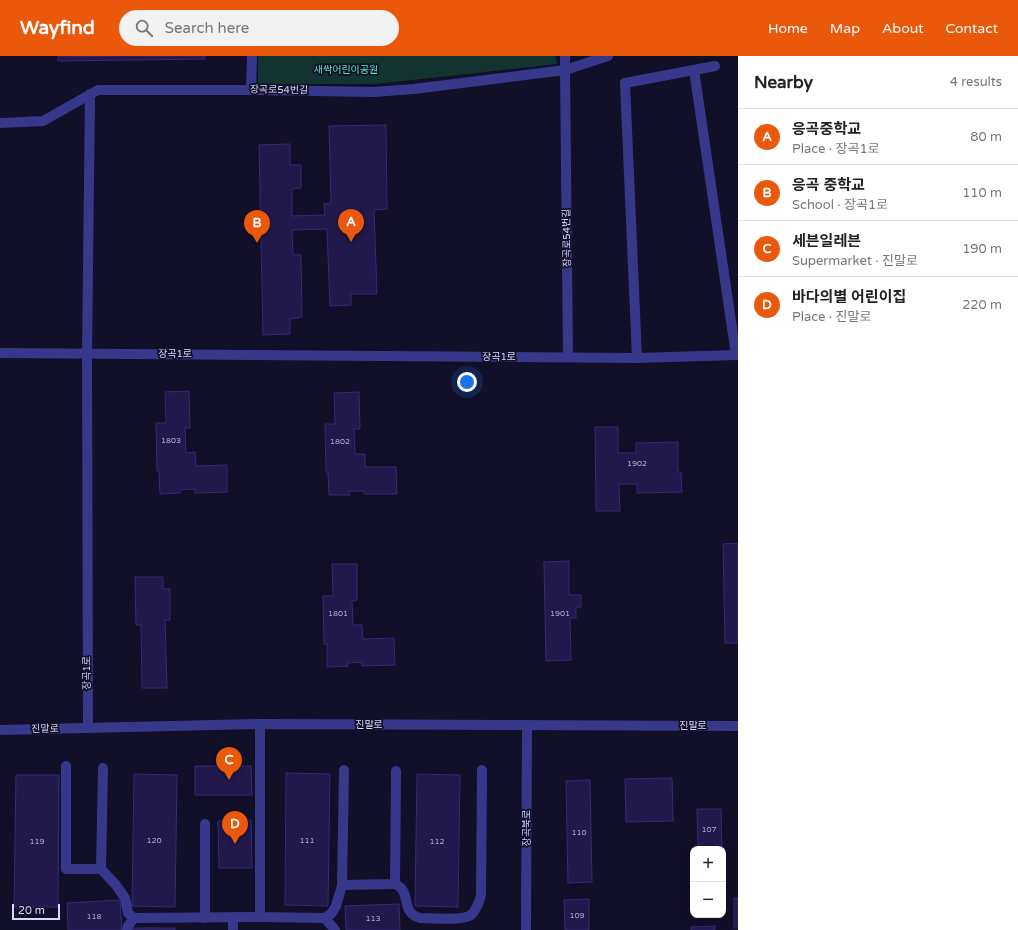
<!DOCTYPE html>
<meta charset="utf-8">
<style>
body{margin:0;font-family:"Varela Round","Noto Sans KR",sans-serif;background:#f2f2f2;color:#222}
.controls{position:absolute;right:12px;bottom:12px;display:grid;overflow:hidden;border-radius:8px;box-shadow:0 2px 10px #0003}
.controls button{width:36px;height:36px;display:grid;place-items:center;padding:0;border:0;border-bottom:1px solid #e0e0e0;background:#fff;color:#222;font:20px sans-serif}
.scale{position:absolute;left:12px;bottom:10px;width:48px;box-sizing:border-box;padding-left:4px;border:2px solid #d9d7ff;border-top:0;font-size:11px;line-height:14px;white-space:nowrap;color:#d9d7ff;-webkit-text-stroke:3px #120f29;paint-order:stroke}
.you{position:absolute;left:467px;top:326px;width:14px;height:14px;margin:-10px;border:3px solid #fff;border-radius:50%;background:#1a73e8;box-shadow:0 0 0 6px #1a73e833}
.badge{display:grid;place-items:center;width:26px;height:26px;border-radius:50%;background:#ea580c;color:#fff;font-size:13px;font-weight:700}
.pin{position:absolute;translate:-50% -33px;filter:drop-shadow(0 1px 2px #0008)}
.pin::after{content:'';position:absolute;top:21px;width:14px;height:12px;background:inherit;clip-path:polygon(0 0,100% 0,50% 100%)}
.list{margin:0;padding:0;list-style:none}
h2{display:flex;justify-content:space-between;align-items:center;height:52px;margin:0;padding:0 16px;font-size:17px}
h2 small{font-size:13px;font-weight:400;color:#767676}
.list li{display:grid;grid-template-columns:26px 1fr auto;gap:12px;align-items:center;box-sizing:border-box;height:56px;padding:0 16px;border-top:1px solid #e0e0e0}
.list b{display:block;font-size:15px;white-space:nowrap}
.list p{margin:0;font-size:13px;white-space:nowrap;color:#767676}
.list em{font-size:13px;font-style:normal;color:#767676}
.icon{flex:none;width:22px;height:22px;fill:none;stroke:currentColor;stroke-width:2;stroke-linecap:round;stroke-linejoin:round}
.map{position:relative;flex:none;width:738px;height:874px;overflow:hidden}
header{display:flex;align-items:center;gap:24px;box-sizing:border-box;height:56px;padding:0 20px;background:#ea580c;color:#fff}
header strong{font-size:19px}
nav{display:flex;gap:22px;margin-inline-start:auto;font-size:14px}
.search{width:280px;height:36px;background:#f2f2f2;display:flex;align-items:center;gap:10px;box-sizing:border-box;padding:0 14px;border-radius:22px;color:#767676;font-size:15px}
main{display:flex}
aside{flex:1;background:#fff}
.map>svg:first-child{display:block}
.green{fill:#113431}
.building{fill:#21194b;stroke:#362a78}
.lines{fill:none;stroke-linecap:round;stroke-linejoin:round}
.street{stroke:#37388b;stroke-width:10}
.labels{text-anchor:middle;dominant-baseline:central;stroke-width:3.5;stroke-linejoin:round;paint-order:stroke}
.number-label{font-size:8px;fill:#aba8d2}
.park-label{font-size:10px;fill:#5be7bd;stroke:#120f29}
.street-label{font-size:10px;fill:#d9d7ff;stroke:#120f29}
</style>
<header>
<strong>Wayfind</strong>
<div class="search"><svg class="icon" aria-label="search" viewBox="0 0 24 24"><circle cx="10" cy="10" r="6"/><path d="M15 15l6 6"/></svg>Search here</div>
<nav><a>Home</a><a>Map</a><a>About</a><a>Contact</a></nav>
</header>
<main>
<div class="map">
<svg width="738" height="874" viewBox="0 0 738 874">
<rect width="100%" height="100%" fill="#120f29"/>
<polygon class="green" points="258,0 556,0 557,8 376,28 258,28"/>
<g class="building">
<polygon points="58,0 205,0 205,3 58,5"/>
<polygon points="386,69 387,153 374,154 377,238 351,238 351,249 330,250 327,173 292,174 293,199 301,199 302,261 290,263 290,278 263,279 259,89 290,88 290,109 301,109 301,132 292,133 292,160 325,159 324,148 331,147 329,70"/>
<polygon points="189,335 190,372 185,372 186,397 195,396 196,410 227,409 227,436 195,437 195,433 180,434 180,437 160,438 159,415 157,415 156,367 166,367 165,336"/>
<polygon points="359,336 360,373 354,373 355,398 365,398 365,411 396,411 397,438 364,438 364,435 349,435 350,439 329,439 328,416 326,416 325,368 335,368 334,337"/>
<polygon points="595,371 618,371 618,397 636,397 636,387 678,386 678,416 681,416 682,436 637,437 637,428 619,428 620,455 596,455"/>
<polygon points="738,487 738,587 725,587 723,488"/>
<polygon points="569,505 569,539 581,539 581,551 576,551 576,562 570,562 571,604 546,605 544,506"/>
<polygon points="332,508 357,508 357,544 352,545 353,569 362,569 363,583 394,582 395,609 362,610 362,606 347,607 348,610 327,611 327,588 324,588 323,540 333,540"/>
<polygon points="135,521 163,521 163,533 170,533 170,564 165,564 167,632 142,632 141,569 136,569"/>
<polygon points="195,710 251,710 252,739 195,739"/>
<polygon points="286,717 330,718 328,850 285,849"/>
<polygon points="134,718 177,719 175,851 132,850"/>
<polygon points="417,718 460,719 458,851 415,850"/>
<polygon points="16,719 59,719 58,851 14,851"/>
<polygon points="672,722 673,765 626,766 625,723"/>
<polygon points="590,724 592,826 568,827 566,725"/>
<polygon points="697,753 721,753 722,793 698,793"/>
<polygon points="251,764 252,812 219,812 218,765"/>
<rect x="734" y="842" width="4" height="30"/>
<polygon points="589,843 589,874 565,874 564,844"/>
<polygon points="120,844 122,874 68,874 67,847"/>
<polygon points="399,848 400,874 346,874 345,850"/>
<polygon points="715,870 715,874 691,874 691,871"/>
<rect x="132" y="872" width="43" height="2"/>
</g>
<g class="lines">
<g class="street">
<polyline points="694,14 736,299 637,302 625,27 715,10"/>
<polyline points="251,34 252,0"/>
<polyline points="0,67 43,65 98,34 251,34 374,36 414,33 565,14 565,0"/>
<polyline points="0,297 637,302"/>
<polyline points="568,301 565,14 608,0"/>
<polyline points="260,668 260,861 325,862 331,858 336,850 342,829 344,714"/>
<polyline points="88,672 87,298 90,38"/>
<polyline points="0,674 260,668 738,670"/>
<polyline points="66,710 66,813 101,813"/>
<polyline points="103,712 101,813 116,829 125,842 128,857 134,862 260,861"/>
<polyline points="205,768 205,862"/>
<path d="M395 828C413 836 399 856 420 862 431 862 463 865 471 859 477 853 479 847 481 839L482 714"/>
<polyline points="342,829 395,828 396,715"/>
<polyline points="233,861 233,874"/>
<polyline points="325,862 335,874"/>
<polyline points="127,874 128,870 134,862"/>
<polyline points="526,874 527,669"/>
</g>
</g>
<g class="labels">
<g class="number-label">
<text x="171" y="384">1803</text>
<text x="340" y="385">1802</text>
<text x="637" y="407">1902</text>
<text x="338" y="557">1801</text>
<text x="560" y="557">1901</text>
<text x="709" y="773">107</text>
<text x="579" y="776">110</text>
<text x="154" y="784">120</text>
<text x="307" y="784">111</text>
<text x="37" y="785">119</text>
<text x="437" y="785">112</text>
<text x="577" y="859">109</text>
<text x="94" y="860">118</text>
<text x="373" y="862">113</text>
</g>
<g class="park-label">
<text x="346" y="14">새싹어린이공원</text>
</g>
<g class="street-label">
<text transform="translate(279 34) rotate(1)">장곡로54번길</text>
<text transform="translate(567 182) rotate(-91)">장곡로54번길</text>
<text x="175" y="298">장곡1로</text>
<text x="499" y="301">장곡1로</text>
<text transform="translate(87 617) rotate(-90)">장곡1로</text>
<text x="369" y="669">진말로</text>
<text x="693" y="670">진말로</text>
<text transform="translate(45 673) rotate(-1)">진말로</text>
<text transform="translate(527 772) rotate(-90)">장곡북로</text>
</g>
</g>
</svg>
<div class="controls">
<button>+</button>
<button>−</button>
</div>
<div class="scale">20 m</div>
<div class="you"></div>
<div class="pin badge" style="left:351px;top:186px">A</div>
<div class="pin badge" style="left:257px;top:187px">B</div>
<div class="pin badge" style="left:229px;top:724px">C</div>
<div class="pin badge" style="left:235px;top:788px">D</div>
</div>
<aside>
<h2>Nearby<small>4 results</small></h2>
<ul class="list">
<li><span class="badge">A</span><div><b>응곡중학교</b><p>Place · 장곡1로</p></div><em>80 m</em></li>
<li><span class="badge">B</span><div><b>응곡 중학교</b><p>School · 장곡1로</p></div><em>110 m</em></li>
<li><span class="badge">C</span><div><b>세븐일레븐</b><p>Supermarket · 진말로</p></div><em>190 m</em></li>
<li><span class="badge">D</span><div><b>바다의별 어린이집</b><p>Place · 진말로</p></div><em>220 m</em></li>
</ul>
</aside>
</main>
